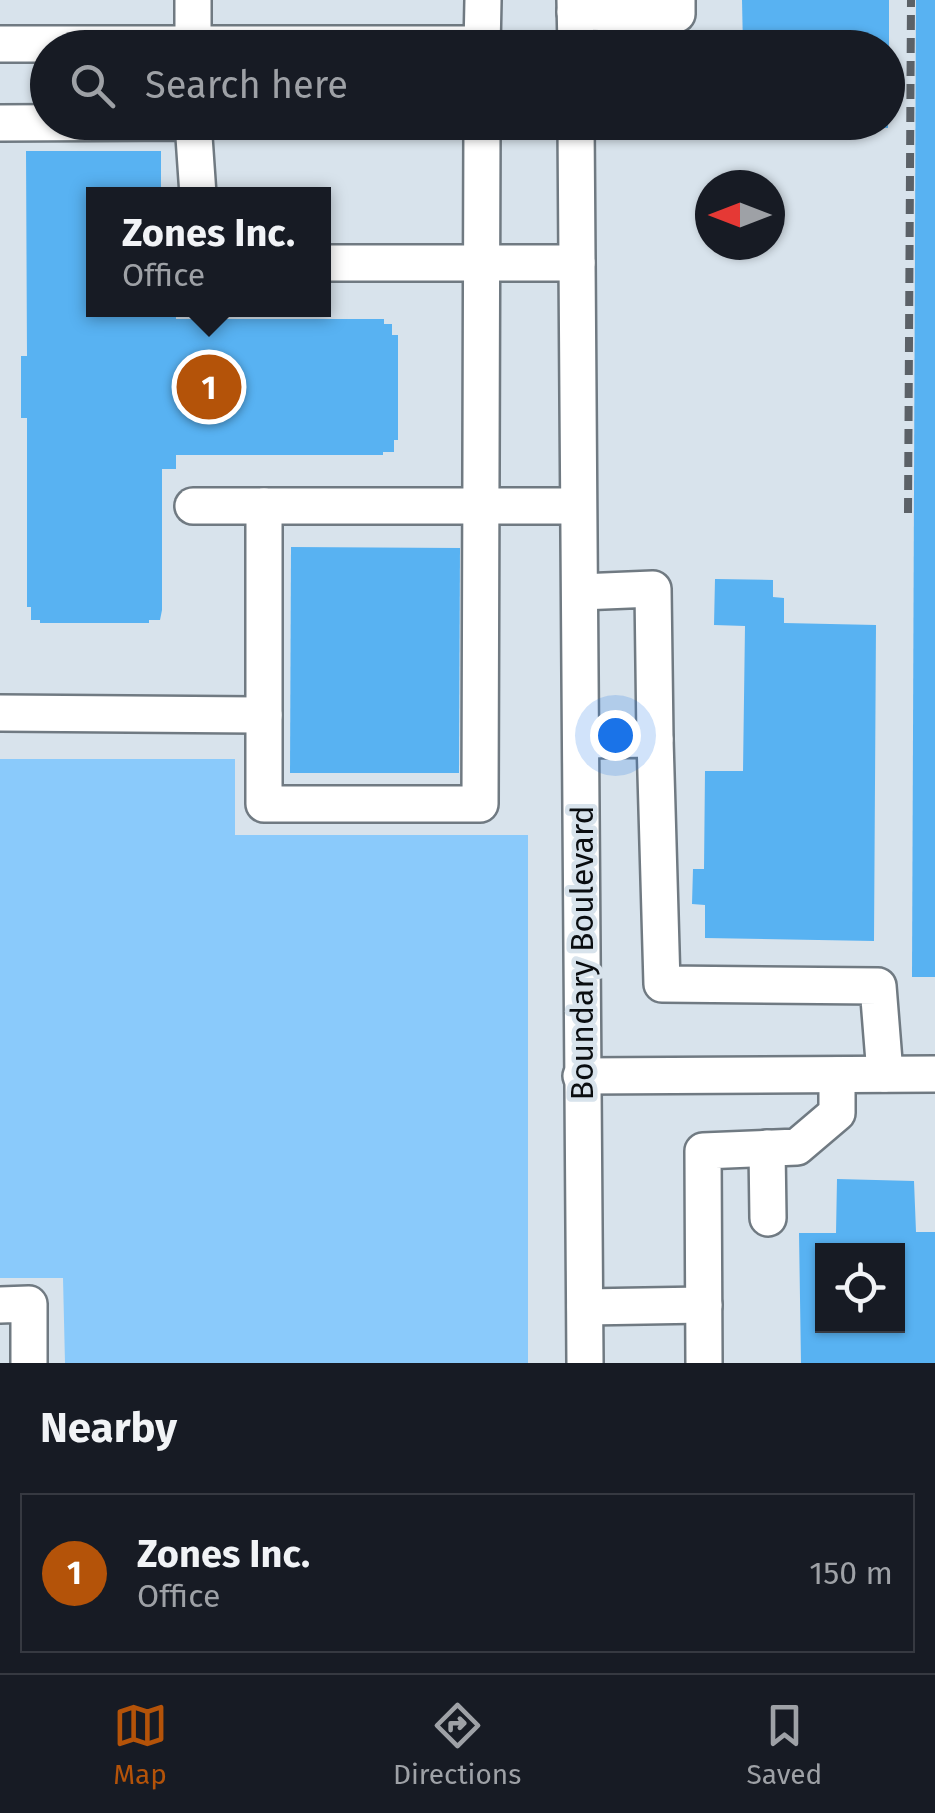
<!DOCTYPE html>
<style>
body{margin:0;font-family:"Fira Sans",sans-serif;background:#20242c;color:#f1f3f6}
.controls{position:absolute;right:30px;bottom:30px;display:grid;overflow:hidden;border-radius:0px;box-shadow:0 2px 8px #0004}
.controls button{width:90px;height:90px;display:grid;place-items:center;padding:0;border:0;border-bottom:2px solid #363941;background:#171b24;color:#f1f3f6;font:50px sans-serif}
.compass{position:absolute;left:695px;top:170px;width:90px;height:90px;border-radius:50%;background:#171b24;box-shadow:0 2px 8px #0004;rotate:270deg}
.you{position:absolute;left:615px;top:735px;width:35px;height:35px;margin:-25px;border:8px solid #fff;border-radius:50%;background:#1a73e8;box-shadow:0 0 0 15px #1a73e833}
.badge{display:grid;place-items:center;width:65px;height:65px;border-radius:50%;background:#b45309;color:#fff;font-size:32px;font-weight:700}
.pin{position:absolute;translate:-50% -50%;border:5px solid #fff;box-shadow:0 2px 10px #0006}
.popup{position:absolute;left:86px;top:187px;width:245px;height:130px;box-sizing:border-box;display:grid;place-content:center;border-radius:0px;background:#171b24;filter:drop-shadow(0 2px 8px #0005);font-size:32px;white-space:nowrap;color:#9ea1a6}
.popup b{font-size:38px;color:#f1f3f6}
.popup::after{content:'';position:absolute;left:50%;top:100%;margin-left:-20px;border:20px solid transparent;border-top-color:#171b24}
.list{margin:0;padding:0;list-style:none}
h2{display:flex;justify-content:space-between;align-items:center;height:130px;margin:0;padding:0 40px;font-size:42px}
h2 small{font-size:32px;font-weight:400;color:#9ea1a6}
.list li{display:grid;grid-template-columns:65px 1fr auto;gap:30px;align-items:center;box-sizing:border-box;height:160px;margin:0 20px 20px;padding:0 20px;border:2px solid #363941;border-radius:0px}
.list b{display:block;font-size:38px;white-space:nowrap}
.list p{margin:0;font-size:32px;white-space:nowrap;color:#9ea1a6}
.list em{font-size:32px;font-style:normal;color:#9ea1a6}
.icon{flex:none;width:55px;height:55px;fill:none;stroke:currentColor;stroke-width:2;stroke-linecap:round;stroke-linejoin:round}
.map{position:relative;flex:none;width:935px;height:1363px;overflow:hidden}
.search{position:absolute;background:#171b24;box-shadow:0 2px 8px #0004;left:30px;right:30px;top:30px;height:110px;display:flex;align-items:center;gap:25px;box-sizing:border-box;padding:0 35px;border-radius:55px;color:#9ea1a6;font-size:38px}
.sheet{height:310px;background:#171b24}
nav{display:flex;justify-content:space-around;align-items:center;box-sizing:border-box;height:140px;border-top:2px solid #363941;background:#171b24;font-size:28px;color:#9ea1a6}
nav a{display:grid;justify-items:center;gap:5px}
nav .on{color:#b45309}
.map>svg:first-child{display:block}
.green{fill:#8acafb}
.building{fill:#58b2f2;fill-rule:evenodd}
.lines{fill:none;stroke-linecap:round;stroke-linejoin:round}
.minor-casing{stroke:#707a82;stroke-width:40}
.minor{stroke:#fff;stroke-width:35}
.rail{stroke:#5b6167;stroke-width:8;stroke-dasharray:15 8;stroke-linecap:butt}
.labels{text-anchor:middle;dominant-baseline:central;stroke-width:9;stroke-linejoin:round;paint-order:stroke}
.street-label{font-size:32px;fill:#0a0d10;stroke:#d8e3ec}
</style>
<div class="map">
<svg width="935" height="1363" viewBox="0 0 935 1363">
<rect width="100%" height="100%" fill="#d8e3ec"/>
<polygon class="green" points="0,759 235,759 235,835 528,835 528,1363 65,1363 63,1278 0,1278"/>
<g class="building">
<polygon points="742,0 889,0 889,48 743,48"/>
<polygon points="916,0 935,0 935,977 912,977"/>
<polygon points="743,122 888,122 888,128 743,126"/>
<polygon points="26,151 161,151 161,195 94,195 94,310 176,310 176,319 384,319 384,324 392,324 392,335 398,335 398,440 394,440 394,452 383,452 383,455 176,455 176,469 162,469 162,610 160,620 149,620 149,623 40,623 40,620 31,620 31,607 27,607 27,418 21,418 21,356 27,356"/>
<polygon points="291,547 460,548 459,773 290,773"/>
<polygon points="715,579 773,580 773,597 784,598 784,623 876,625 874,941 705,938 705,905 692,904 693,869 704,869 705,771 743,771 745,626 714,625"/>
<path d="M837 1179 914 1181 916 1232H935V1363H801L799 1233H836ZM822 1250H898V1326H822Z"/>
</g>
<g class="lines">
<g class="minor-casing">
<g id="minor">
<polyline points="575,0 576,48"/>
<polyline points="575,12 677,14 677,0"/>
<polyline points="0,44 482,44"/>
<polyline points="193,48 193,0"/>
<polyline points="482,48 483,0"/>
<polyline points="576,122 585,1363"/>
<polyline points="0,123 193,122 198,195"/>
<polyline points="324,263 577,263"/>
<polyline points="193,506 578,506"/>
<polyline points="264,506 264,804 480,804 482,122"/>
<polyline points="580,592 653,589 655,739"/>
<polyline points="0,713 264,715"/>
<polyline points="583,740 655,739 662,984 878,986 885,1074"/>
<polyline points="581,1076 935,1074"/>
<polyline points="767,1148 768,1218"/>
<polyline points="0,1305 29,1304 29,1363"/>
<polyline points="585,1307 704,1305"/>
<polyline points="704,1363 703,1151 797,1147 837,1113 837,1075"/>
</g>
</g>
<use href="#minor" class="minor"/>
<polyline class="rail" points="908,513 911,0"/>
</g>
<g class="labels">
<g class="street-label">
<text transform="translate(582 953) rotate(-90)">Boundary Boulevard</text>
</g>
</g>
</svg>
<div class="controls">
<button><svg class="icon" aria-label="locate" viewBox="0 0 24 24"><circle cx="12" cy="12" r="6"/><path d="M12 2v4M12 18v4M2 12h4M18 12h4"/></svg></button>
</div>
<svg class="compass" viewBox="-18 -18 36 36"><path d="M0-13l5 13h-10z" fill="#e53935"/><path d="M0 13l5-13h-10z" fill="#9ea1a6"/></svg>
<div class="you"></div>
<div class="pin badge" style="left:209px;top:387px">1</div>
<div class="popup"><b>Zones Inc.</b>Office</div>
<div class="search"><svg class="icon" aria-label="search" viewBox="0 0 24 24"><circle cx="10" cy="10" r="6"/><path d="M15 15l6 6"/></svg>Search here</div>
</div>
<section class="sheet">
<h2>Nearby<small></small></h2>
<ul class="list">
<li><span class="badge">1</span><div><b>Zones Inc.</b><p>Office</p></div><em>150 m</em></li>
</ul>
</section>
<nav>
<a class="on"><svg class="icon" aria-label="map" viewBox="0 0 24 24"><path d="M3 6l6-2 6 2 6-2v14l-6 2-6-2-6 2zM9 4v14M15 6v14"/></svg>Map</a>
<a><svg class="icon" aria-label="directions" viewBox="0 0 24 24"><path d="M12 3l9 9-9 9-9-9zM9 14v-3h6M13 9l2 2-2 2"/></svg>Directions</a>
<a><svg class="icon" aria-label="saved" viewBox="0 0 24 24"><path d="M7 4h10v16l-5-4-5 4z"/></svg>Saved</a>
</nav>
